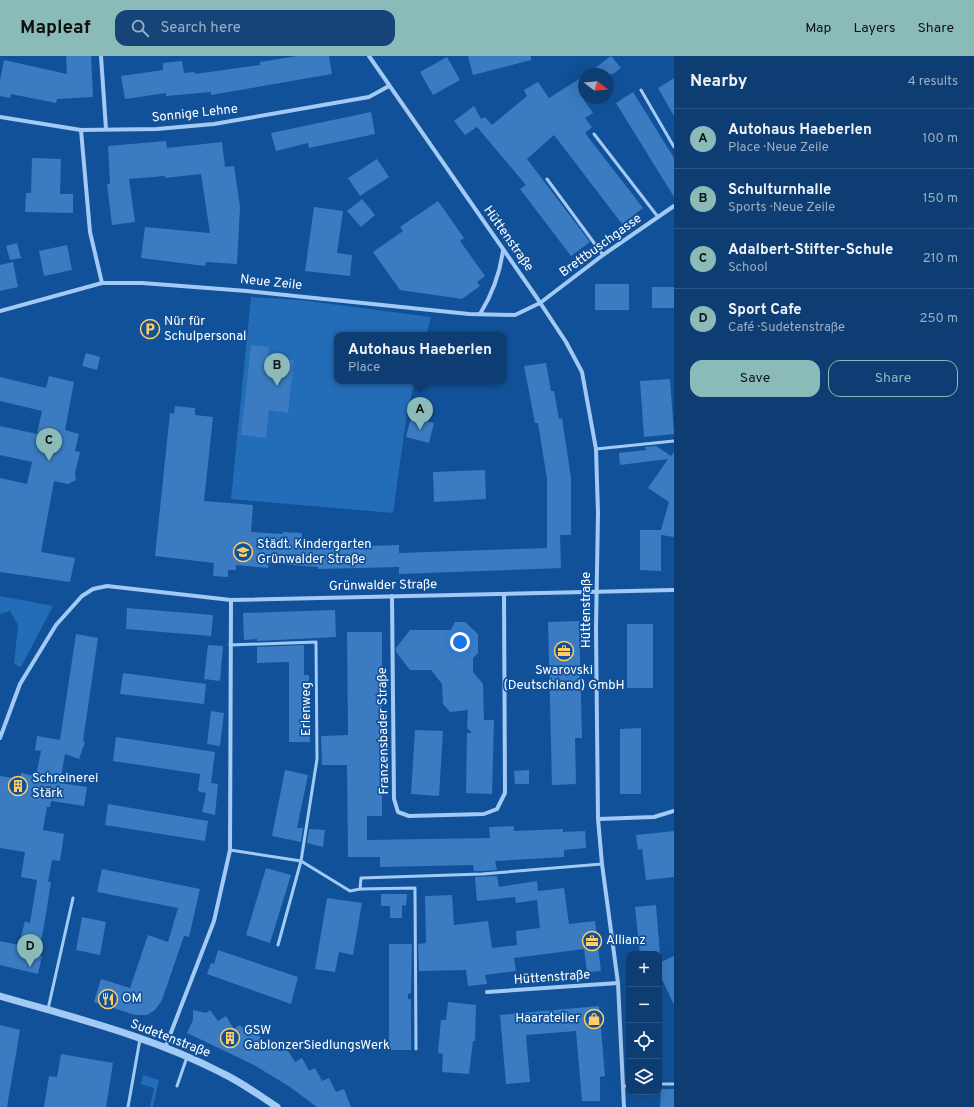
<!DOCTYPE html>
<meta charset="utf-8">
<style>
body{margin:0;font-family:Overpass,sans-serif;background:#164478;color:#f1f3f6}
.controls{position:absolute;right:12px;bottom:12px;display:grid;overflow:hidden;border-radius:8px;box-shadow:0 4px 16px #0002}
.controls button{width:36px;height:36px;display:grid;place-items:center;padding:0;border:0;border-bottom:1px solid #2d5685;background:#0d3d73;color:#f1f3f6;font:20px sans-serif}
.compass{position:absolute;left:578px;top:12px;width:36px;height:36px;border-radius:50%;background:#0d3d73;box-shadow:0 4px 16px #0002;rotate:106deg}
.you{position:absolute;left:460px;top:586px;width:14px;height:14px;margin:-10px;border:3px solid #fff;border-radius:50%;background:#1a73e8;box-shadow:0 0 0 6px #1a73e833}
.badge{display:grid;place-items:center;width:26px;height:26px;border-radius:50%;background:#8bbbb9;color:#111;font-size:13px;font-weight:700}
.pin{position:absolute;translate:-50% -33px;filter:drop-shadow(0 1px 2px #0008)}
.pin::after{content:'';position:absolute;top:21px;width:14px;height:12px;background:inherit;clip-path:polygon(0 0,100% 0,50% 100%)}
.popup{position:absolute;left:334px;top:276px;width:172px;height:52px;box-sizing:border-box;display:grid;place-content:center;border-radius:8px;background:#0d3d73;filter:drop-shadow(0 1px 3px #0005);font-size:13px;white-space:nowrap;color:#9aaec4}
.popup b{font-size:15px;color:#f1f3f6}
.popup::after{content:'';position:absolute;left:50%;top:100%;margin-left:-8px;border:8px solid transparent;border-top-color:#0d3d73}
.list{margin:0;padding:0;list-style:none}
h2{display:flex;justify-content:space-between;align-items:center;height:52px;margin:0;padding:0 16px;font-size:17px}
h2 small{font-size:13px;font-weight:400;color:#9aaec4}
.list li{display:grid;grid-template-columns:26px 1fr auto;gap:12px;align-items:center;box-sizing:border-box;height:60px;padding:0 16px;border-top:1px solid #2d5685}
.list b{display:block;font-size:15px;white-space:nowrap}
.list p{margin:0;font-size:13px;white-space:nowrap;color:#9aaec4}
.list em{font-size:13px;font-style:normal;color:#9aaec4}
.actions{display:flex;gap:8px;padding:12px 16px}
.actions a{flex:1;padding:9px 0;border:1px solid #8bbbb9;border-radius:12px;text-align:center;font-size:14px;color:#8bbbb9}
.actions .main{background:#8bbbb9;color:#111}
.icon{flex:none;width:22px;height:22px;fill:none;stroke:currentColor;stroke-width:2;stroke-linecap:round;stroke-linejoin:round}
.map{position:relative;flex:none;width:674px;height:1051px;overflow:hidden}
header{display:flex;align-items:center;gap:24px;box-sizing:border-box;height:56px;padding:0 20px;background:#8bbbb9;color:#111}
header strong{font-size:19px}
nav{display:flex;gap:22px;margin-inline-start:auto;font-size:14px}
.search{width:280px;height:36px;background:#164478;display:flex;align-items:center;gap:10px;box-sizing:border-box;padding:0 14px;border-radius:12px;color:#9aaec4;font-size:15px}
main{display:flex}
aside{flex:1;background:#0d3d73}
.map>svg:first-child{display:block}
.green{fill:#236cb8}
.building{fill:#3a7bc1}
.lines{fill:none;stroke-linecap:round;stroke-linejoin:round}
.service{stroke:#a3caf4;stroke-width:3}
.minor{stroke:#a3caf4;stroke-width:4}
.tertiary{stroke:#a3caf4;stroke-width:7}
.labels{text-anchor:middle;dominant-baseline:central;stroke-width:3.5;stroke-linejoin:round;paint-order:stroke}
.street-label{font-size:13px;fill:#fff;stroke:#115199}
.poi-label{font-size:13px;fill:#fff;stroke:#115199;text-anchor:start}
</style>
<header>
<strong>Mapleaf</strong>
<div class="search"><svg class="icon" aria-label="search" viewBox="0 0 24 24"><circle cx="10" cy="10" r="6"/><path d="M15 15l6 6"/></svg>Search here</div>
<nav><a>Map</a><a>Layers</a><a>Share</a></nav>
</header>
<main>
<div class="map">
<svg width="674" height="1051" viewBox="0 0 674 1051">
<rect width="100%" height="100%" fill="#115199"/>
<g class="green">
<polygon points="251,241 300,244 431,261 426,279 337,279 337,325 415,325 407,357 393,457 231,443"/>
<polygon points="0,540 53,550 21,611 14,608 18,569 10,555 0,558"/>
<polygon points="143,1019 159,1024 153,1051 150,1051 154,1032 141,1028"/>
</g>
<g class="building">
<polygon points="66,0 91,0 93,41 57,43 56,47 11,38 10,42 0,40 0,24 4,4 67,18"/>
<polygon points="297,0 329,0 332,18 211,39 211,36 166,40 166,37 125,43 121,20 163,14 163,7 182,5 184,17 195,16 195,18 260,9 260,6"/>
<polygon points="468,0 531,0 531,4 473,19"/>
<polygon points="611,0 621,12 613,18 587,18"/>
<polygon points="447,1 460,24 433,39 420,16"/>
<polygon points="584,20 584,44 593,57 585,62 592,71 585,77 643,152 622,168 554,79 527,103 590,186 571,200 520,133 526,129 477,71 465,79 454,65 474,50 481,63 485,61 492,69 527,40 524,34 538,26 549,42"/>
<polygon points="674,22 674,60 658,32"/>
<polygon points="633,36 674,102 674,141 616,47"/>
<polygon points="371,56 375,78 309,92 308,87 276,95 271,77"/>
<polygon points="166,85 167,92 222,86 225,111 234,110 240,151 237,208 206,206 205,210 141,202 145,171 210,177 201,118 165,122 165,120 129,123 135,166 112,169 107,128 110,128 108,90"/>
<polygon points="32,102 61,103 60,138 73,138 73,157 25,156 26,137 31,137"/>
<polygon points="377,103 389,121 360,140 348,122"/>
<polygon points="362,143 375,159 361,171 347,155"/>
<polygon points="438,145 464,182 460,185 485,220 477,226 480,230 462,243 400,234 373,196 403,175 400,171"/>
<polygon points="314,151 343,155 337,197 352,199 350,220 305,215"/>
<polygon points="17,187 21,202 10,204 6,190"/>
<polygon points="67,189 72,214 44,220 39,195"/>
<polygon points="13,206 18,231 0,235 0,209"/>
<rect x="595" y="228" width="34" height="26"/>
<rect x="652" y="231" width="22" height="21"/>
<polygon points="251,289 269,291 268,301 294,304 288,357 269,354 266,382 241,379"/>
<polygon points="86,297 100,301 97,314 82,310"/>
<polygon points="546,307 551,335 554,335 559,363 562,362 571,422 571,479 560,479 561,512 399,518 399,511 318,513 318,511 269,507 268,512 236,509 236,514 228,514 228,521 213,520 214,507 155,500 170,357 174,358 175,350 195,352 195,359 213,361 204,445 253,449 251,476 283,478 283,476 302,477 301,492 399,489 399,497 547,492 547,423 538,367 535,367 524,310"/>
<polygon points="49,320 74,326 65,374 79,378 75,395 80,396 75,417 76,424 68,428 54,425 41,496 75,502 70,526 0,516 0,422 27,428 32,406 0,399 0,370 37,378 42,355 0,345 0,321 46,332"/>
<polygon points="670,323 674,378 644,381 640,325"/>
<polygon points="411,361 434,367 429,387 406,381"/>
<polygon points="656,390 671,400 674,396 674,481 661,479 661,515 640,514 640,474 661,474 669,446 648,432 668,403 620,409 619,397 646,394 645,391"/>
<polygon points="485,414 486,443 434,446 433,416"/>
<polygon points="127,552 213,559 211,580 126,573"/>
<polygon points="335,554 336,581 257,585 257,583 244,584 243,557"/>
<polygon points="579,565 582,682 575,682 576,728 552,729 548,566"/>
<polygon points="455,566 465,566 478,578 478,597 473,602 473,616 483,628 484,664 494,664 492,738 466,737 467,677 472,677 467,672 468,654 450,656 443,648 442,628 431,614 410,614 396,596 396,592 410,574 451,574"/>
<rect x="627" y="568" width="26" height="64"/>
<polygon points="347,576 382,576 382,760 367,760 367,784 490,782 489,771 514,770 514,775 563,773 563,776 585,775 586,792 564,794 564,801 495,805 497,814 482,815 474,815 473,809 380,811 380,801 348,801 347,709 322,709 321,680 348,679"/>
<polygon points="76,578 98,582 83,685 85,686 79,703 65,698 60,727 87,731 84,750 51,745 50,751 47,751 43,774 64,778 60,805 52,804 48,826 51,826 44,870 38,899 42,900 38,918 0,909 0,885 19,889 25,865 30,867 37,824 21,821 25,796 0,792 0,720 20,723 21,717 36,720 41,695 35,694 37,680 60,684"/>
<polygon points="208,589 223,590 220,625 204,623"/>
<polygon points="304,589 304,619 309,619 310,686 289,686 289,606 257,607 257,591"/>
<polygon points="123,617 206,628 204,648 120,638"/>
<polygon points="211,655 224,657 220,690 207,688"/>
<polygon points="641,672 641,738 620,738 620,673"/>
<polygon points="415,674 443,675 439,740 411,738"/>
<polygon points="116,681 215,696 211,727 218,728 215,759 202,756 206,737 198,735 200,718 113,705"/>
<polygon points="285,714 308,719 297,772 303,772 301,786 272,780"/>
<polygon points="529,714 529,728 515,728 514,715"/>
<polygon points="108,748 208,765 205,785 105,769"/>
<polygon points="309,773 325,774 323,791 307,787"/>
<polygon points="674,775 674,821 646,824 642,793 638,794 636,779"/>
<polygon points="266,812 291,819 270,887 246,879"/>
<polygon points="102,813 200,833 189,881 184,880 162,944 155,954 147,959 135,959 94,946 101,923 130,932 148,879 168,886 178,852 97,836"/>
<polygon points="497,820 499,831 537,825 538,835 564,832 569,868 595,865 601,915 587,916 584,893 514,902 516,915 485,919 487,928 468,930 466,914 419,915 418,888 426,887 425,840 452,839 454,869 488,865 492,892 517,889 516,875 540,872 537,844 516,847 515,841 477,845 475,821"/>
<polygon points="381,838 407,838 406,850 402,849 402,862 390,862 390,850 381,850"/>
<polygon points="327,842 362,847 353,899 339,896 335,916 315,913"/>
<polygon points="656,849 660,898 640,898 635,851"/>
<polygon points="82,861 106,866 100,899 76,894"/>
<polygon points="389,888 412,888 411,937 408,938 408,943 411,943 411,994 389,994"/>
<polygon points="218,894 298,921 291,948 207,918 211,907 214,908"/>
<polygon points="674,900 674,949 659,917 659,907"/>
<polygon points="448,946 476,949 475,985 473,985 469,1018 442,1016 443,998 438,997 441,964 446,964"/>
<polygon points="599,950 605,1020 600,1021 600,1045 582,1045 576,975 526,979 530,1026 506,1028 500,959"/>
<polygon points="193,954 206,957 210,954 218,965 226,960 234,973 240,969 250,980 256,975 265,988 271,984 280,996 286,992 295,1006 302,1002 309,1015 315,1012 322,1025 329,1022 336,1036 344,1033 351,1051 317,1051 290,1031 254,1009 187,977 193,964"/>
<polygon points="0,969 20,974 7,1051 0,1051"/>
<polygon points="61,998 113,1007 106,1051 44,1051 49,1020 57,1021"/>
<polygon points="661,1033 674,1033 674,1051 660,1051"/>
</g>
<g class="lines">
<g class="service">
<polyline points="641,34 674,91"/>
<polyline points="594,78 658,161"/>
<polyline points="547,123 603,199"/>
<polyline points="596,393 674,385"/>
<polyline points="230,589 316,586 317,703 301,805 278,889"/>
<polyline points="230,794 301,805 350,835 360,833 361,822 482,818 602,808"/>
<polyline points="360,833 415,832 416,993"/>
<polyline points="48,953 73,842"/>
<polyline points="659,1028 674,1028"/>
<polyline points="177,1030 187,1001"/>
<polyline points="624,1030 629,1030"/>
<polyline points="128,1051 140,983"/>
</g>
<g class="minor">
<polyline points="101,0 106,73"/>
<polyline points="369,0 537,242 566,286 582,316 596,393 598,457 596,572 598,763 602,808 618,927 624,1051"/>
<polyline points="0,61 81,74 157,73 214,68 369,41 389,30"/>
<polyline points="81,74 90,176 102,227"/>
<polyline points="0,255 102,227 142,227 247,235 469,258 515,259 540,247 603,199 674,150"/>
<path d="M480 258C493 237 500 218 503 194"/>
<polyline points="392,540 394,743 398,756 409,760 484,758 497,753 505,737 504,538"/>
<polyline points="0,682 20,628 56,569 82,540 93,533 107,530 231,544 674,534"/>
<polyline points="598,763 654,761 674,755"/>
<polyline points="487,936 618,927"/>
<polyline points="165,992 214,865 230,794 231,544"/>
</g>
<path class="tertiary" d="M0 940C75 962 153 981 222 1017 241 1026 259 1039 277 1051"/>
</g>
<defs>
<g id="parking-ring" transform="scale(1)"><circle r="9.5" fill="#115199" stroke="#ffcd66" stroke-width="1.5"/><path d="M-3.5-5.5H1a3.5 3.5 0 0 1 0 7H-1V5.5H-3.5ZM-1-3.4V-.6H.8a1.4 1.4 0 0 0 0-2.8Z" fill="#ffcd66"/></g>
<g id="school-ring" transform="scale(1)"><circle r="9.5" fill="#115199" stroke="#ffcd66" stroke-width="1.5"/><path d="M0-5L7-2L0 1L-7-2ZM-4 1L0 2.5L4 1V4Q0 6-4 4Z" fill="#ffcd66"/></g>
<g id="office-ring" transform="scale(1)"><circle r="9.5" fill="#115199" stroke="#ffcd66" stroke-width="1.5"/><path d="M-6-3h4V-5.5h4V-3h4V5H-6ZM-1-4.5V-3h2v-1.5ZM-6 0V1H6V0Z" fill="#ffcd66"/></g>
<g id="building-ring" transform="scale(1)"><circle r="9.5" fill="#115199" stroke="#ffcd66" stroke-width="1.5"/><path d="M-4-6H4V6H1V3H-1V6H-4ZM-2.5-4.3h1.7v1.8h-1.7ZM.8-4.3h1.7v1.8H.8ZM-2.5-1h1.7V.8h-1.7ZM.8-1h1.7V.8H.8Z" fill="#ffcd66"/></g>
<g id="restaurant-ring" transform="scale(1)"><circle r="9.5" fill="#115199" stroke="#ffcd66" stroke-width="1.5"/><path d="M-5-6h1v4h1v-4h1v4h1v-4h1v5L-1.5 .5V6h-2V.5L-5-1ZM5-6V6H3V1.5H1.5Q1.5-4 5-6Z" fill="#ffcd66"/></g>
<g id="shop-ring" transform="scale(1)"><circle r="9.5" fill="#115199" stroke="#ffcd66" stroke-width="1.5"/><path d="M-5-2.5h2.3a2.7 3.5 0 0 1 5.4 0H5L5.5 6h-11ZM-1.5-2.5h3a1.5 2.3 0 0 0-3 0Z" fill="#ffcd66"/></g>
</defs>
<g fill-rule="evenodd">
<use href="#parking-ring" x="150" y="273"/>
<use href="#school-ring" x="243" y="496"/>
<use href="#office-ring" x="564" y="595"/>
<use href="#building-ring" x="18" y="730"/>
<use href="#office-ring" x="592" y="885"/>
<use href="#restaurant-ring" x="108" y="943"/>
<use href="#shop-ring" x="594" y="963"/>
<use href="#building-ring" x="230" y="982"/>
</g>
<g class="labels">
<g class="street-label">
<text transform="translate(195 58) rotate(-6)">Sonnige Lehne</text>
<text transform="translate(508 183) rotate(55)">Hüttenstraße</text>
<text transform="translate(601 190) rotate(-36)">Brettbuschgasse</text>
<text transform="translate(271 227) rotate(6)">Neue Zeile</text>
<text transform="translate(383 530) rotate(-1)">Grünwalder Straße</text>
<text transform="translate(587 554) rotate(-90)">Hüttenstraße</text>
<text transform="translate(307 653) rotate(-90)">Erlenweg</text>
<text transform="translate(384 675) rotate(-91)">Franzensbader Straße</text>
<text transform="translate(552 922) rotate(-4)">Hüttenstraße</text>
<text transform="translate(170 983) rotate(21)">Sudetenstraße</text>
</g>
<g class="poi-label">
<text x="164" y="266">Nür für<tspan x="164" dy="15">Schulpersonal</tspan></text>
<text x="257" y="489">Städt. Kindergarten<tspan x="257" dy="15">Grünwalder Straße</tspan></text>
<text x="564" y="615" text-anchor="middle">Swarovski<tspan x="564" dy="15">(Deutschland) GmbH</tspan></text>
<text x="32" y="723">Schreinerei<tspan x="32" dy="15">Stärk</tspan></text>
<text x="606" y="885">Allianz</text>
<text x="122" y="943">OM</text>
<text x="580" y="963" text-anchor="end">Haaratelier</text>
<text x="244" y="975">GSW<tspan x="244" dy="15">GablonzerSiedlungsWerk</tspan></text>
</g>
</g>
</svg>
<div class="controls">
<button>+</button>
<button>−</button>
<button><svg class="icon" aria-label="locate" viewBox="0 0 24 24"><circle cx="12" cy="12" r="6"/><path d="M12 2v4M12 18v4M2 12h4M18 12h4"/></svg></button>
<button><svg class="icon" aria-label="layers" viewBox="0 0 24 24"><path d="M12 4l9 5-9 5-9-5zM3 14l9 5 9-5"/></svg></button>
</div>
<svg class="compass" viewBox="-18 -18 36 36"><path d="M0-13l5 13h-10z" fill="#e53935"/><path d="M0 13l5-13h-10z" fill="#9aaec4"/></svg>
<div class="you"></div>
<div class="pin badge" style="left:420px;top:374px">A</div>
<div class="popup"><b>Autohaus Haeberlen</b>Place</div>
<div class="pin badge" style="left:277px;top:330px">B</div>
<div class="pin badge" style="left:49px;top:405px">C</div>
<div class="pin badge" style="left:30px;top:911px">D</div>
</div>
<aside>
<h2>Nearby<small>4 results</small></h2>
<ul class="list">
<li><span class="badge">A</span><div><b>Autohaus Haeberlen</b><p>Place · Neue Zeile</p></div><em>100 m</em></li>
<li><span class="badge">B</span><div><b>Schulturnhalle</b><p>Sports · Neue Zeile</p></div><em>150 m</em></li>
<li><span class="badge">C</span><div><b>Adalbert-Stifter-Schule</b><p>School</p></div><em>210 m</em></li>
<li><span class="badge">D</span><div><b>Sport Cafe</b><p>Café · Sudetenstraße</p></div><em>250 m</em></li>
</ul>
<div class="actions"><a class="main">Save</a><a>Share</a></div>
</aside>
</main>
